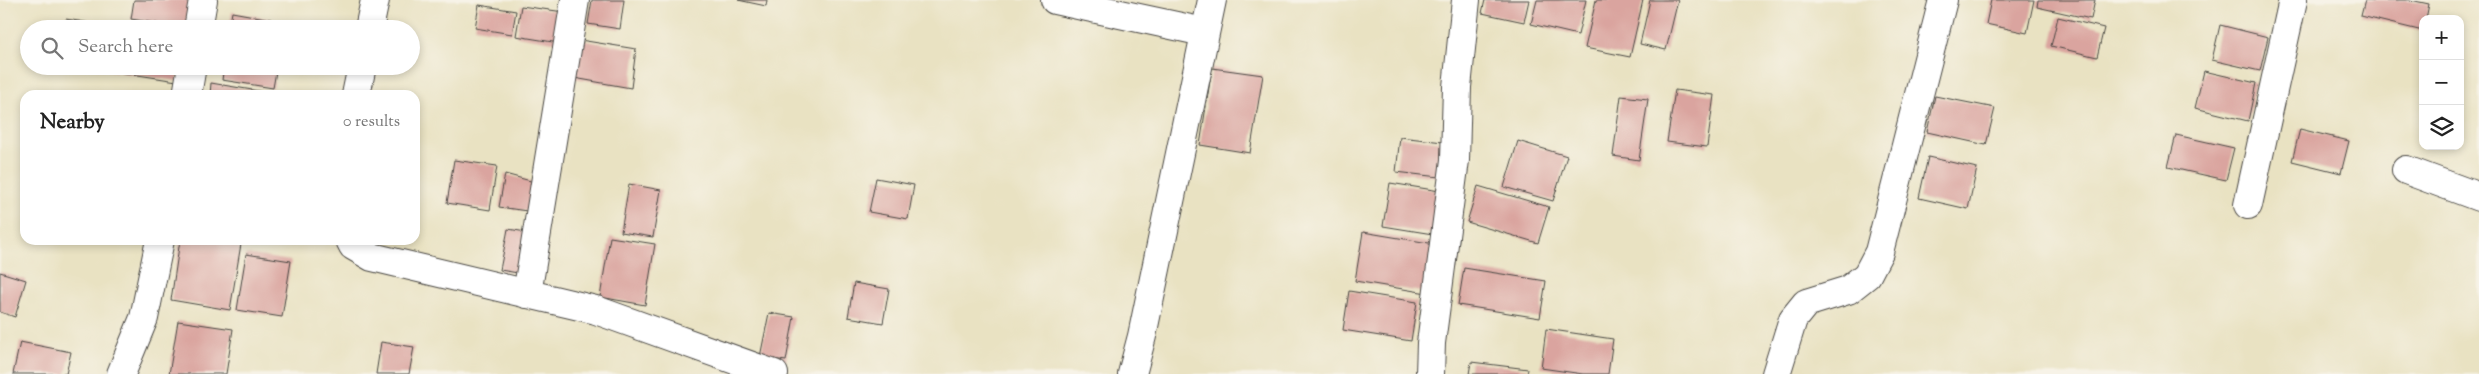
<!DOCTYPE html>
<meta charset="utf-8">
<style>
body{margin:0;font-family:"Sorts Mill Goudy",serif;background:#f6f6f6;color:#222}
.controls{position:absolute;right:15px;top:15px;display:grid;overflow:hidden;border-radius:10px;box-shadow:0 2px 8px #0003}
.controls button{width:45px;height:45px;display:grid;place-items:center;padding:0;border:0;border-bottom:1px solid #e0e0e0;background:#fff;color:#222;font:25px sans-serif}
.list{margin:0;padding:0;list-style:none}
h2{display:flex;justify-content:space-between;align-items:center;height:65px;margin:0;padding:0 20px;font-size:21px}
h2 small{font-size:16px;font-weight:400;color:#767676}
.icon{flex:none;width:28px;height:28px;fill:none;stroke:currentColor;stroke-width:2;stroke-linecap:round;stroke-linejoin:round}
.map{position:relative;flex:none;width:2479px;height:374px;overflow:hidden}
.search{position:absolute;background:#fff;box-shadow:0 2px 8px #0003;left:20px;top:20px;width:400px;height:55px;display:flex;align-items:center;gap:12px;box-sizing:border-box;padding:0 18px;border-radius:28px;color:#767676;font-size:19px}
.panel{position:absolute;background:#fff;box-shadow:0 2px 8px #0003;left:20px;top:90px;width:400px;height:155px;border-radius:15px}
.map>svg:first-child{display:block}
.building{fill:#daa49f}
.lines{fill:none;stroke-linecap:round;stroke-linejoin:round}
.minor-casing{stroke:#484642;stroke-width:30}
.minor{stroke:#fff;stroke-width:28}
</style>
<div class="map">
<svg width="2479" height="374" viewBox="0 0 2479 374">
<rect width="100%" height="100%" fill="#f7f3e8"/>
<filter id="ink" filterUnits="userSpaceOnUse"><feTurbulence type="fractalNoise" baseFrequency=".02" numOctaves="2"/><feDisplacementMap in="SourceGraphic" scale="10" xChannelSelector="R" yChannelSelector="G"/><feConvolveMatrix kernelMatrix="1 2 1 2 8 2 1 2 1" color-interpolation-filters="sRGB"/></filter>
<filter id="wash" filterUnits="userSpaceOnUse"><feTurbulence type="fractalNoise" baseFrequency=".0096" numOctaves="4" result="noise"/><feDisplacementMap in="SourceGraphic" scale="20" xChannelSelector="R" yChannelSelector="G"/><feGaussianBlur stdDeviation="1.12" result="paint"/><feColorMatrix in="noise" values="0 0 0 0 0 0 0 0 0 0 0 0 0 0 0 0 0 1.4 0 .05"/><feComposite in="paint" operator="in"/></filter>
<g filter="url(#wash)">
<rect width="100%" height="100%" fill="#e9e2c2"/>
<g id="blocks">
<g class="building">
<polygon points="134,0 198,0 191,29 131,19"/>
<polygon points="592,0 624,0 620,29 588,24"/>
<polygon points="738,0 767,0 766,6"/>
<polygon points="1485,0 1529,0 1524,22 1482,13"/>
<polygon points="1537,0 1586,0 1578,35 1531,24"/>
<polygon points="1596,0 1643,0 1630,57 1585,48"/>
<polygon points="1650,0 1678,0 1666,50 1640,44"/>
<polygon points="1991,0 2034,0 2027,33 1986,24"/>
<polygon points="2038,0 2095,0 2091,19 2037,7"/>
<polygon points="2365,0 2410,0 2429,4 2426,19 2423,19 2423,31 2361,16"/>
<polygon points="479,5 516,11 512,34 475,28"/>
<polygon points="521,6 564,12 559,43 516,36"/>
<polygon points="232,12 271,19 269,29 229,29"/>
<polygon points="2058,17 2104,28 2097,57 2051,46"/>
<polygon points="66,19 121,28 121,29 65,29"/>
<polygon points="2220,25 2268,37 2260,71 2212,60"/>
<polygon points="580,40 636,49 631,88 574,78"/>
<polygon points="86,66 116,66 116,72"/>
<polygon points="119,66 179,66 177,81 118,72"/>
<polygon points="224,66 277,66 273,88 222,80"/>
<polygon points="1212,68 1263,75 1250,153 1200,145"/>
<polygon points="2204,71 2256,83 2248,121 2195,108"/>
<polygon points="211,83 270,93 270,95 210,95"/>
<polygon points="1675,90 1714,95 1707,147 1667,142"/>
<polygon points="1621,96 1648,99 1639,160 1613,156"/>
<polygon points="1935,96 1995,108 1986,145 1927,132"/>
<polygon points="2300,129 2349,141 2341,173 2292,161"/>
<polygon points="2176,135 2234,148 2226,180 2168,167"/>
<polygon points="1400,137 1443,142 1439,177 1396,172"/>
<polygon points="1518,141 1567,156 1553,201 1504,187"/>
<polygon points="1928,157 1977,168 1968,209 1919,198"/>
<polygon points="454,160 497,166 490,210 447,203"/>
<polygon points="505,174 538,183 534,212 499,207"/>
<polygon points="876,178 914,185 908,219 869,212"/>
<polygon points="1390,183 1446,192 1439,235 1383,226"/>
<polygon points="629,184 661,190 653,237 621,232"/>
<polygon points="1478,186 1549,207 1538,243 1467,222"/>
<polygon points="508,229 532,233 524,274 500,270"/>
<polygon points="1363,232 1435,244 1427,293 1355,281"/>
<polygon points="610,237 655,244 645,305 600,297"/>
<polygon points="180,240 216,240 241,244 230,310 171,300"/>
<polygon points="246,254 291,261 282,317 237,310"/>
<polygon points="1464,268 1546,281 1540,318 1458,305"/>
<polygon points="0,272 26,280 15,317 0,312"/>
<polygon points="854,283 889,289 883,323 848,317"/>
<polygon points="1349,291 1417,302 1411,341 1343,330"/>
<polygon points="769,313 794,317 786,361 760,357"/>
<polygon points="178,321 233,329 226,374 169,374"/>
<polygon points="1546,329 1613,339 1608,374 1583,374 1541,368"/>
<polygon points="20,342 71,352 66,374 13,374"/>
<polygon points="381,342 414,347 409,374 376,374"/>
<polygon points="1471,362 1528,369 1527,374 1469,374"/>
</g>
</g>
</g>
<g filter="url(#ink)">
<use href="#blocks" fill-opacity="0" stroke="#484642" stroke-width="1"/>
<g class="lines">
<g class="minor-casing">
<g id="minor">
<polyline points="1055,0 1204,32"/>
<polyline points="198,29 203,0"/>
<polyline points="369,29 375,0"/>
<polyline points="187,95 192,66"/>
<polyline points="356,95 362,66"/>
<polyline points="2406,170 2479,197"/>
<polyline points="2248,205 2293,0"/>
<polyline points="350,240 353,246 372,257 596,310 774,374"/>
<polyline points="527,294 575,0"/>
<polyline points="121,374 144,318 160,240"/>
<polyline points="1132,374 1142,336 1212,0"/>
<polyline points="1430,374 1431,343 1455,160 1457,87 1466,0"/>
<polyline points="1776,374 1793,319 1806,303 1848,290 1867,275 1879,252 1943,0"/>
</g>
</g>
<use href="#minor" class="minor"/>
</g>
</g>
</svg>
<div class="controls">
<button>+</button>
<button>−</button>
<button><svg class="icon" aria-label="layers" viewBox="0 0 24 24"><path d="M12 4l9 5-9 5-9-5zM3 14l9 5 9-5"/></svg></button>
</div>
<div class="search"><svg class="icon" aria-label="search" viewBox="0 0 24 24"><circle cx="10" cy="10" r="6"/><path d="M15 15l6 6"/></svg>Search here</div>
<section class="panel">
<h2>Nearby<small>0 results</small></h2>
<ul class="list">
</ul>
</section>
</div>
